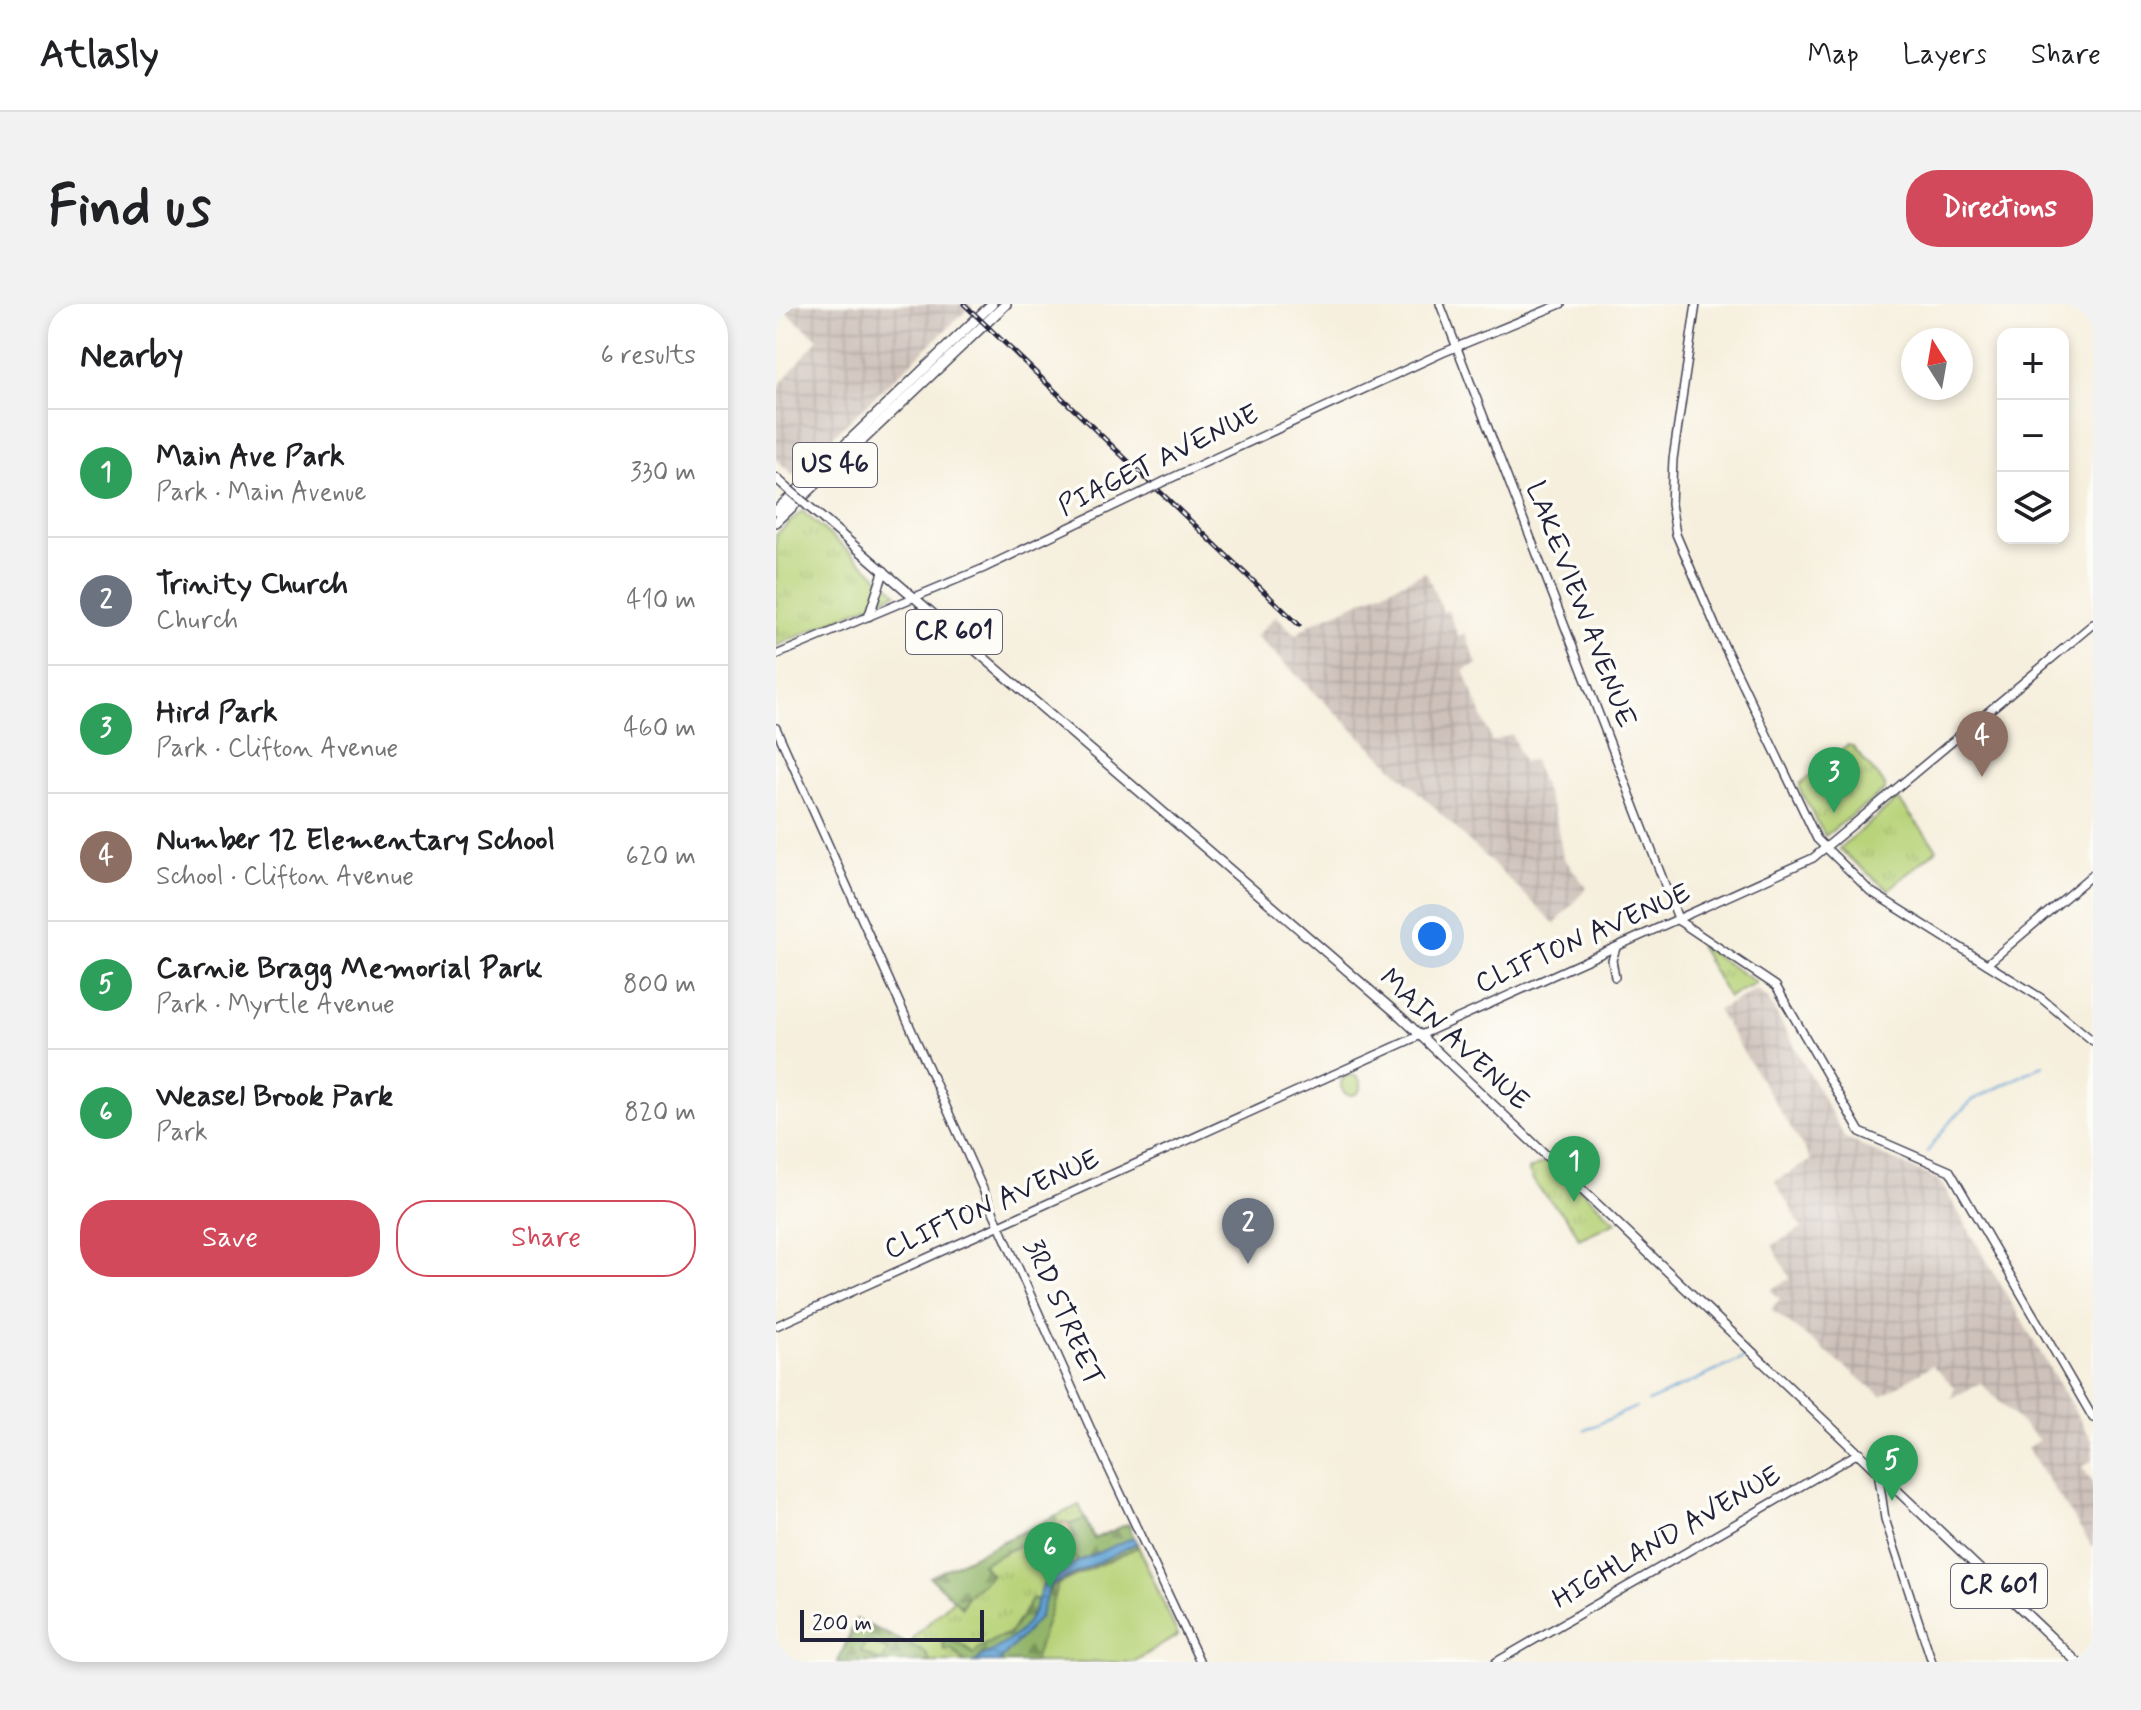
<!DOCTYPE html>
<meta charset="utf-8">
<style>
body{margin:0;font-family:Mynerve,sans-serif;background:#f2f2f2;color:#202124}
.controls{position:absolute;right:24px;top:24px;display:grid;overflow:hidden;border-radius:16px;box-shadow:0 4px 12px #0003}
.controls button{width:72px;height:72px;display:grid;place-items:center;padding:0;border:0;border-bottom:2px solid #e0e0e0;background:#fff;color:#202124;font:40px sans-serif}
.compass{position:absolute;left:1125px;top:24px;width:72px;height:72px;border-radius:50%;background:#fff;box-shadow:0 4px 12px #0003;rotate:349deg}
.scale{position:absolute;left:24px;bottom:20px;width:184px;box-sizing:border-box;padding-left:8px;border:4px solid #22223b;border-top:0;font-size:22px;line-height:28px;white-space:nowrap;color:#22223b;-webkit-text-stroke:6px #fdfcf7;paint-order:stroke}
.you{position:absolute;left:656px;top:632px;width:28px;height:28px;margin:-20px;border:6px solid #fff;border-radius:50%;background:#1a73e8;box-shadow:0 0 0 12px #1a73e833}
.badge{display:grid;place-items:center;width:52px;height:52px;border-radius:50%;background:#d1495b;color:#fff;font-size:26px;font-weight:700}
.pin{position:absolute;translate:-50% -66px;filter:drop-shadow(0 2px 4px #0008)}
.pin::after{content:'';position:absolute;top:42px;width:28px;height:24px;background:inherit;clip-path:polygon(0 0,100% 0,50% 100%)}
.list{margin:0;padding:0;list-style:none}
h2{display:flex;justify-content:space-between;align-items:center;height:104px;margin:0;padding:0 32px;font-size:34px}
h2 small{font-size:26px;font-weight:400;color:#757577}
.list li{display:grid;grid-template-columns:52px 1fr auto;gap:24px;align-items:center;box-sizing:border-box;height:128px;padding:0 32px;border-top:2px solid #e0e0e0}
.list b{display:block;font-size:30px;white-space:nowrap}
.list p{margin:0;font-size:26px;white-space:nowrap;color:#757577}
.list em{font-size:26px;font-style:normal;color:#757577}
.actions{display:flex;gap:16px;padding:24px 32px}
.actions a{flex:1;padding:18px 0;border:2px solid #d1495b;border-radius:32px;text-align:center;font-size:28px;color:#d1495b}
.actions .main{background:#d1495b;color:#fff}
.icon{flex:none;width:44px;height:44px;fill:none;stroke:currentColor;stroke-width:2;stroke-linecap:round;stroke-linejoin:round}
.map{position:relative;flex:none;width:1317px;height:1358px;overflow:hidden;border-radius:32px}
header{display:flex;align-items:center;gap:48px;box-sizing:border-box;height:112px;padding:0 40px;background:#fff;border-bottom:2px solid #e0e0e0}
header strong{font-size:38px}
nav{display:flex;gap:44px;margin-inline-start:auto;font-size:28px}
.intro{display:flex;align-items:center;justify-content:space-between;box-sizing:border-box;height:192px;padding:0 48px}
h1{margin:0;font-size:56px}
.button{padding:20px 36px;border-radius:32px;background:#d1495b;color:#fff;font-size:28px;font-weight:700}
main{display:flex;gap:48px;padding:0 48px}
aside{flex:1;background:#fff;border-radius:32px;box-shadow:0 4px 12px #0003}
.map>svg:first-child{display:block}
.industrial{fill:url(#industrial-grid)}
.grass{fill:url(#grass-tufts);stroke:#6d7a5a;stroke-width:2}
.forest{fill:url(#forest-firs);stroke:#5a6c52;stroke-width:2}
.sand{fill:url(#sand-dots);stroke:#887e6c;stroke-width:2}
.garden{fill:#b8d379;stroke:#6d7a5a;stroke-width:2}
.water{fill:url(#water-ripples);stroke:#426288;stroke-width:2}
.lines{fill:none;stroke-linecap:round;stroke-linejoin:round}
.stream{stroke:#61a3d5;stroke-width:2}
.secondary-casing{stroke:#424153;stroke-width:10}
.primary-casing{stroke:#424153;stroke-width:11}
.highway-casing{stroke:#424153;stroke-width:12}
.secondary{stroke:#fff;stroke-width:7}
.primary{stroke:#fff;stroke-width:8}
.highway{stroke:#fff;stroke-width:9}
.rail-casing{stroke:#22223b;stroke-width:5}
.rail{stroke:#fdfcf7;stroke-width:2;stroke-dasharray:6;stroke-linecap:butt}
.secondary-bridge-casing{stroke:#424153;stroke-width:10;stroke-linecap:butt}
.primary-bridge-casing{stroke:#424153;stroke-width:11;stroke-linecap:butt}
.secondary-bridge{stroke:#fff;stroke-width:7}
.primary-bridge{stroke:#fff;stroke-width:8}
.labels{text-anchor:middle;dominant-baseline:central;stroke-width:7;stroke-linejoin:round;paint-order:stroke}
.shield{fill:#fdfcf7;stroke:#646373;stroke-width:2}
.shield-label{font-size:26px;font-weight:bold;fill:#22223b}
.street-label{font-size:28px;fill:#22223b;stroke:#fdfcf7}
</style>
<header>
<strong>Atlasly</strong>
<nav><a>Map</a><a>Layers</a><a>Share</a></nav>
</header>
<div class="intro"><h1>Find us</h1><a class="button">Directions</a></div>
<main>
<aside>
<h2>Nearby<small>6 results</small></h2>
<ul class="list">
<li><span class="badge" style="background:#2e9e5b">1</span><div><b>Main Ave Park</b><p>Park · Main Avenue</p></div><em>330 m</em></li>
<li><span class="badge" style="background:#6b7280">2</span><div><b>Trinity Church</b><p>Church</p></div><em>410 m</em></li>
<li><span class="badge" style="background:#2e9e5b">3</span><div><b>Hird Park</b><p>Park · Clifton Avenue</p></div><em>460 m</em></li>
<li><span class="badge" style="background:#8d6e63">4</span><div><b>Number 12 Elementary School</b><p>School · Clifton Avenue</p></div><em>620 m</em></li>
<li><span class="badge" style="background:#2e9e5b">5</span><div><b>Carnie Bragg Memorial Park</b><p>Park · Myrtle Avenue</p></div><em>800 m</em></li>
<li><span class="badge" style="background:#2e9e5b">6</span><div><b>Weasel Brook Park</b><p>Park</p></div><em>820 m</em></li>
</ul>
<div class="actions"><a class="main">Save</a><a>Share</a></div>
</aside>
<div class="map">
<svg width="1317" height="1358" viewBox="0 0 1317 1358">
<defs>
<pattern id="industrial-grid" width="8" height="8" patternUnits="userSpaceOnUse" patternTransform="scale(2)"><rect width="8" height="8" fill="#cec1ba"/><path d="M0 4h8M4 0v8" fill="none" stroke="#b1a6a1"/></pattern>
<pattern id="grass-tufts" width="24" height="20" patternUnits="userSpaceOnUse" patternTransform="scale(2)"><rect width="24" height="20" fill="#b8d379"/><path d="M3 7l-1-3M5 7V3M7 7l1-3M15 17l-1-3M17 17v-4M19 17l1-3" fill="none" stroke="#9eb56a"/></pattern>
<pattern id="forest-firs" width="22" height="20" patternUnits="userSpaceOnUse" patternTransform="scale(2)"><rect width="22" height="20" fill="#92b569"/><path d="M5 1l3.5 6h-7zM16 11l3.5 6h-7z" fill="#779358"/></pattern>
<pattern id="sand-dots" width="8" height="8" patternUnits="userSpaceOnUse" patternTransform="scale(2)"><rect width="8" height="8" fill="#eeda9e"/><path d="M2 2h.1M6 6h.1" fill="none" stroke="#ccbb89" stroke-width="1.8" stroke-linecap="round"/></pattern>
<pattern id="water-ripples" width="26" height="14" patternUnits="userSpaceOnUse" patternTransform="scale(2)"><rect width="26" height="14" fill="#61a3d5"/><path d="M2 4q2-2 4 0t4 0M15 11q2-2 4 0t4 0" fill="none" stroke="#5084ae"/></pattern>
</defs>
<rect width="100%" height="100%" fill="#fdfcf7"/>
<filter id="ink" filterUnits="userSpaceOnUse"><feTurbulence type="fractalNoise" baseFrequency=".0125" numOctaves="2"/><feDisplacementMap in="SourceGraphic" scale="16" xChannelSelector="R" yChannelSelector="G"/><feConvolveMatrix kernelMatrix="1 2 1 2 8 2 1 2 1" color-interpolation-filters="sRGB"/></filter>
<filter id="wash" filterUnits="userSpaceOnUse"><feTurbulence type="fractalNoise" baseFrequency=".006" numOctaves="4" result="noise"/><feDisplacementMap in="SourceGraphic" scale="32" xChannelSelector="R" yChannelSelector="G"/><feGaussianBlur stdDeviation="1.8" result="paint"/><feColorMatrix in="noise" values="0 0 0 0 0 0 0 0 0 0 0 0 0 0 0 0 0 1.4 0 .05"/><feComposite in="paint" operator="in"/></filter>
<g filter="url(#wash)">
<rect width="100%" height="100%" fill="#f6efdd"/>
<g class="industrial">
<polygon points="0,0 197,0 17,170 0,156 0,85 42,35"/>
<polygon points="650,268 667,308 672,306 682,332 689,329 701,360 688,366 716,438 736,430 747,458 757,456 780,515 787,553 811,584 779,620 480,332 500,312 520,331 534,320"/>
<polygon points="980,686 992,695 1069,834 1164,877 1317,1138 1317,1156 1306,1163 1317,1178 1317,1244 1251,1144 1263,1136 1204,1079 1176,1094 1178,1083 1156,1061 1106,1092 995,1005 1004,995 994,986 1014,974 996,941 1026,924 999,877 1035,856 941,706"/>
</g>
<g class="grass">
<polygon points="26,207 121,289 0,342 0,231"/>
<polygon points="1071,441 1076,442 1109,481 1109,486 1049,532 1024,486 1024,480"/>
<polygon points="1122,495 1161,545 1112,586 1063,545"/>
<polygon points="923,641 979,678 979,680 952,693"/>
<circle cx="575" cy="781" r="10"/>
<path d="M774 856 840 918 803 935C790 903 764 896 752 866Z"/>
<polygon points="303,1201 318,1235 352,1220 402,1331 357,1358 62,1358 80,1315 134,1342 139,1332 178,1295 154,1273"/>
</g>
<g class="forest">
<polygon points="279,1212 281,1216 248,1239 206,1260 216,1271 191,1292 186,1303 154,1273"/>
<path d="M309 1215 318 1235 352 1220 362 1243 282 1280 258 1358H188L176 1345 168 1346 167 1338C178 1334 191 1342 197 1351L204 1343 235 1328 257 1294 263 1297 266 1287 304 1258 283 1242 288 1222Z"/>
<polygon points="81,1316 149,1348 154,1358 62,1358"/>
</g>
<polygon class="sand" points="287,1218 293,1219 298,1235 295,1240 255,1245 255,1236"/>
<g class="garden">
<polygon points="362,1243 402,1331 357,1358 258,1358 282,1280"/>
<polygon points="91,1336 112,1346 106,1358 85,1348"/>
</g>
<path class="water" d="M358 1233 361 1239 274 1282 263 1314 223 1358H198C219 1344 241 1337 255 1312 265 1296 261 1282 277 1268Z"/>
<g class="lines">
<g class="stream">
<polyline points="1151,848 1173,819 1197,796 1267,761"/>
<polyline points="872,1098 968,1054"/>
<polyline points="809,1126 860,1103"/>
</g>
</g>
</g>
<g filter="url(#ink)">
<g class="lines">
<g class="secondary-casing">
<g id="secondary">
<polyline points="664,0 903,617"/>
<polyline points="920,0 897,155 895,200 900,230 944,333 1041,535 1094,587 1265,694 1317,737"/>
<polyline points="389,177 666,49 785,0"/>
<polyline points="0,351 206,265 369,187"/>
<polyline points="0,424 325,1148 424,1358"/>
<polyline points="903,617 1000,682 1084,828 1174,867 1317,1114"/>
<polyline points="1211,660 1317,570"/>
<polyline points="839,673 836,656 840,644"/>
<polyline points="0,1022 1037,554 1317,320"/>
<polyline points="1102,1167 1109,1215 1156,1358"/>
<polyline points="720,1358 1084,1148"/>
</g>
</g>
<g class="primary-casing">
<g id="primary">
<polyline points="0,174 11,184"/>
<polyline points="32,202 625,713 1301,1358"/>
<polyline points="93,312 108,267"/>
</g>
</g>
<g class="highway-casing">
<g id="highway">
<polyline points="0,207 216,0"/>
<polyline points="0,218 230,0"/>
</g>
</g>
<use href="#secondary" class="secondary"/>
<use href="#primary" class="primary"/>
<use href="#highway" class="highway"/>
<g class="rail-casing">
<polyline id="rail" points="188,0 523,321"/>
</g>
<use href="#rail" class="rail"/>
<g class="secondary-bridge-casing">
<polyline id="secondary-bridge" points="369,187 389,177"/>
</g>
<g class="primary-bridge-casing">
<polyline id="primary-bridge" points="11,184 32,202"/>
</g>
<use href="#secondary-bridge" class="secondary-bridge"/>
<use href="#primary-bridge" class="primary-bridge"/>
</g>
</g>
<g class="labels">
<g class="shield">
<rect x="17" y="139" width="84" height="44" rx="6"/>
<rect x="130" y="306" width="96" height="44" rx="6"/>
<rect x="1175" y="1260" width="96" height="44" rx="6"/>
</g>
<g class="shield-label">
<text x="59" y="161">US 46</text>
<text x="178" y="328">CR 601</text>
<text x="1223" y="1282">CR 601</text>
</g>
<g class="street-label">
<text transform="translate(383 157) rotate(-26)">PIAGET AVENUE</text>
<text transform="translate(804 301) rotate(69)">LAKEVIEW AVENUE</text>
<text transform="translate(807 635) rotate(-24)">CLIFTON AVENUE</text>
<text transform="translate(678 736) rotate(43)">MAIN AVENUE</text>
<text transform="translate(216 901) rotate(-24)">CLIFTON AVENUE</text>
<text transform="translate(287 1009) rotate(66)">3RD STREET</text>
<text transform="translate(891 1234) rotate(-30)">HIGHLAND AVENUE</text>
</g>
</g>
</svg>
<div class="controls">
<button>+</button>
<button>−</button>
<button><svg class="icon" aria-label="layers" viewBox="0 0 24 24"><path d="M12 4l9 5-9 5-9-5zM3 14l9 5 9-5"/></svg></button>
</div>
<svg class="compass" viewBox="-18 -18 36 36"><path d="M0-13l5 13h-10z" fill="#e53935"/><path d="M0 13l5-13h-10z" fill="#757577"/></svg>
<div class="scale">200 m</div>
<div class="you"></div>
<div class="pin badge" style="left:798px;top:898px;background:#2e9e5b">1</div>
<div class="pin badge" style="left:472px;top:960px;background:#6b7280">2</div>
<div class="pin badge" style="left:1058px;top:509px;background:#2e9e5b">3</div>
<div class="pin badge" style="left:1206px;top:473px;background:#8d6e63">4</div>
<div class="pin badge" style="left:1116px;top:1197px;background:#2e9e5b">5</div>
<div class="pin badge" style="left:274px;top:1284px;background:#2e9e5b">6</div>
</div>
</main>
